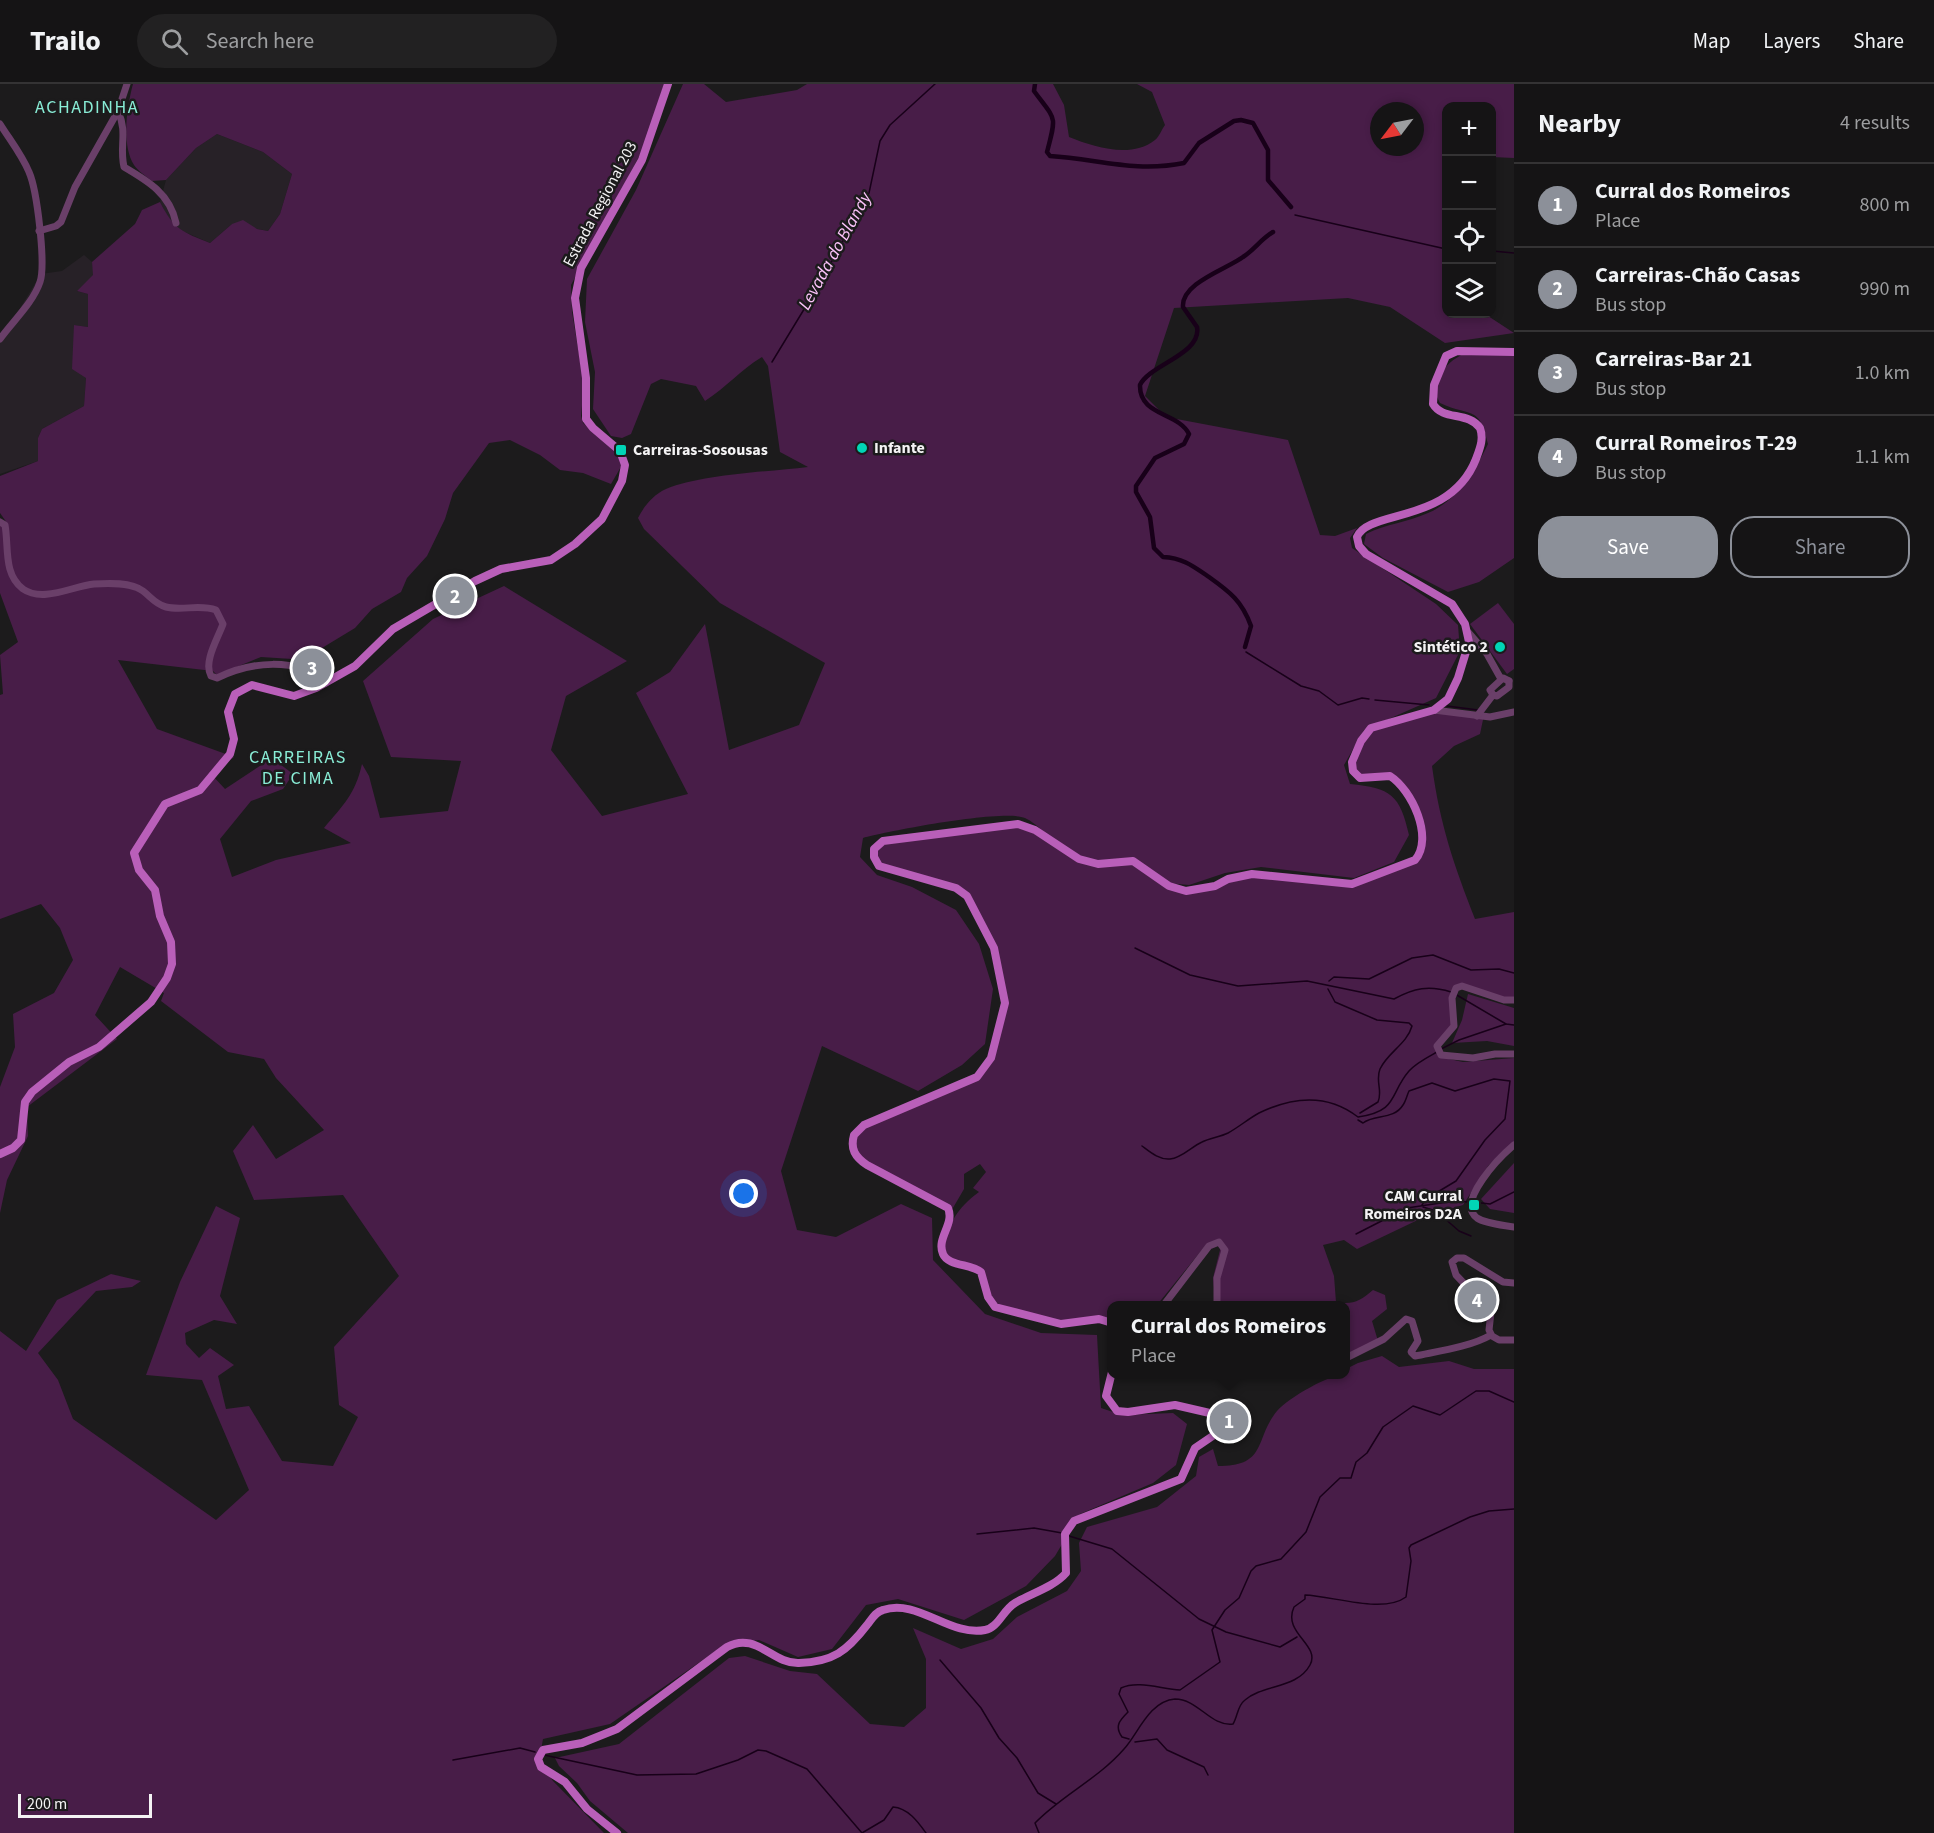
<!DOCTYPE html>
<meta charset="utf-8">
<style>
body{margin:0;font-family:"Source Sans 3",sans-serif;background:#222122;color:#f1f3f6}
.controls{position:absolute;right:18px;top:18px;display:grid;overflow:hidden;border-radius:12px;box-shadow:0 3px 9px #0003}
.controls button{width:54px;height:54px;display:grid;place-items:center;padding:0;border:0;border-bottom:2px solid #343334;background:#151415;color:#f1f3f6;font:30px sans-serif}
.compass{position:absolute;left:1370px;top:18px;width:54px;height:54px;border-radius:50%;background:#151415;box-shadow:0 3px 9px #0003;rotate:238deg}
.scale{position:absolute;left:18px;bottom:15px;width:134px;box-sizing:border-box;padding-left:6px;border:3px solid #f4f3f4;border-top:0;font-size:16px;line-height:21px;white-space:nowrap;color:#f4f3f4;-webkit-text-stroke:4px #1c1b1c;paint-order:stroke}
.you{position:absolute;left:744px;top:1110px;width:21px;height:21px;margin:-15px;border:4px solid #fff;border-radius:50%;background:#1a73e8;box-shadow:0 0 0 9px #1a73e833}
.badge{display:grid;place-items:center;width:39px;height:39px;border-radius:50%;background:#8c9099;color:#fff;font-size:20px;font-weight:700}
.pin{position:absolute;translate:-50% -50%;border:3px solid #fff;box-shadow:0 2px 6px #0006}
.popup{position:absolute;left:1107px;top:1217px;width:243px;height:78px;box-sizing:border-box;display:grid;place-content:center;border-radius:12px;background:#151415;filter:drop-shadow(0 2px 4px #0005);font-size:20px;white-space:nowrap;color:#9d9ea0}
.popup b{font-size:22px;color:#f1f3f6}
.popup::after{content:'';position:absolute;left:50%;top:100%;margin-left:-12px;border:12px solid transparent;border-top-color:#151415}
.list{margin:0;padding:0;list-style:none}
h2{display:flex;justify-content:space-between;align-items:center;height:78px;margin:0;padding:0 24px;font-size:26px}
h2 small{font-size:20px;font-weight:400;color:#9d9ea0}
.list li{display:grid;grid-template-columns:39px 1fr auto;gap:18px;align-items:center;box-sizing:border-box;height:84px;padding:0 24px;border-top:2px solid #343334}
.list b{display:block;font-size:22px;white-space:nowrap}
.list p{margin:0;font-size:20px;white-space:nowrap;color:#9d9ea0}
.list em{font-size:20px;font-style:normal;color:#9d9ea0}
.actions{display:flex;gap:12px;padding:18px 24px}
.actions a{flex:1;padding:14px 0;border:2px solid #8c9099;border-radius:24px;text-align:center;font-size:21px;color:#8c9099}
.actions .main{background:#8c9099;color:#fff}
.icon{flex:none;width:33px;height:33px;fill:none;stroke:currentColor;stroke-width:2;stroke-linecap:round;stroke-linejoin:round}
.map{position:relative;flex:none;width:1514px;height:1749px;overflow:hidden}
header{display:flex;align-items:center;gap:36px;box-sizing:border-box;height:84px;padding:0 30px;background:#151415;border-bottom:2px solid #343334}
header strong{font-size:28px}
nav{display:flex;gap:33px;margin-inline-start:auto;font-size:21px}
.search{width:420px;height:54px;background:#222122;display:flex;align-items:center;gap:15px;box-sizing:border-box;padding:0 21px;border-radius:33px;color:#9d9ea0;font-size:22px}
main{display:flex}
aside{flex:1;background:#151415}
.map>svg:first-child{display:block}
.built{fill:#272127}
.green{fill:#481d48;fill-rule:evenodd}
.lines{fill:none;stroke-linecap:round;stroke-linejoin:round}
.stream{stroke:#180019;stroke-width:1.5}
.canal{stroke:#180019;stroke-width:4.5}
.minor{stroke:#6a3f69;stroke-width:7}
.major{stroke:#b95fb9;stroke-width:8}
.poi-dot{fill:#01d5b6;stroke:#1c1b1c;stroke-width:2}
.labels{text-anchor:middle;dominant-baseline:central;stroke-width:5;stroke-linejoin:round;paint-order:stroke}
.street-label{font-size:16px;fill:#f4f3f4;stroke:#1c1b1c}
.poi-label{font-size:16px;font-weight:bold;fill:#f4f3f4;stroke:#1c1b1c;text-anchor:start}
.neighbourhood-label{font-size:18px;letter-spacing:1.5px;fill:#89edd6;stroke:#1c1b1c}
.water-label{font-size:18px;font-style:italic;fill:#fcc3fa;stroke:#1c1b1c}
</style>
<header>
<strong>Trailo</strong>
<div class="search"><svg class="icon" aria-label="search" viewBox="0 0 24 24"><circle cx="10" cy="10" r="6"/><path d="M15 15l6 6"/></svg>Search here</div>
<nav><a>Map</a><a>Layers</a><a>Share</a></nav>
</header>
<main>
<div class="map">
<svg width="1514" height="1749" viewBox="0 0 1514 1749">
<rect width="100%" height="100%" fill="#1c1b1c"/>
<g class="built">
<polygon points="217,50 263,68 292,90 280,130 268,147 232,140 210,159 180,146 170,138 160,118 166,96 196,64"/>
<polygon points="84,171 92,178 94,191 77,207 88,210 88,243 74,241 86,294 84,322 42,345 38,354 38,377 0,390 0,257 41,190 62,187"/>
</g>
<g class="green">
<path d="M133 0H664L643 65 571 201 572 228 584 301 581 332 583 339 618 369 622 381 611 400 583 389 560 386 540 371 510 356 489 359 453 409 445 435 427 472 407 494 401 508 372 525 355 544 322 564 292 575 261 573 217 591 213 587 118 576 157 645 234 673 211 690 225 705 272 674 293 690 283 705 251 717 220 755 232 793 276 776 351 759 324 744C343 721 355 711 362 680L369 692 380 734 448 727 461 677 391 673 363 597 433 535 504 502 627 577 566 612 551 666 602 732 688 710 636 609 670 588 705 540 729 666 799 641 825 579 720 519 644 445 638 434C644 422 653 411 666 405 703 390 767 388 808 383L780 368 768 282 762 273C740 286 727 303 705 317L696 302 661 295 651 300 631 350 622 354 611 352 593 325 595 288 585 238 587 195 636 106 683 0H704L726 18 797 6 807 0H1053L1064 21 1069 53C1094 63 1131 75 1155 56 1159 53 1162 45 1165 41L1152 8 1137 0H1514V74L1492 73V22H1446V230H1485L1514 249 1445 259 1390 223 1348 214 1174 224 1145 312 1166 333 1288 356 1320 451 1335 452 1357 444 1350 454 1352 464 1436 520 1458 541 1460 567 1436 614 1364 646 1344 681 1350 700C1391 704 1400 711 1409 751L1394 778 1354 794 1261 783 1225 789 1189 801 1167 799 1186 807 1241 791 1339 799 1398 783 1421 768 1418 728 1393 694 1367 695 1353 687C1355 678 1356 663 1361 656 1386 621 1447 629 1484 631L1480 650 1454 662 1432 682C1440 741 1454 781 1475 835L1514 828V916L1468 903 1454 906V942L1440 958V973L1463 978 1514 974V1058L1488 1082 1463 1121 1424 1133 1357 1165 1344 1156 1323 1161 1334 1192 1336 1218C1353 1221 1360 1217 1373 1206L1385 1211 1387 1225 1372 1237 1378 1257 1346 1273V1222L1212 1221 1215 1214 1213 1194 1221 1162H1205L1157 1221 1112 1222V1241V1239L1061 1240 995 1223 984 1194 943 1169C946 1142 957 1124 979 1108L973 1104 986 1088 980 1080 964 1090V1105L950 1129 860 1077 852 1059 864 1041 965 999 988 980 1002 935 999 883 962 808 885 784 874 773 883 757 1018 740 1068 770C1057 761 1037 739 1025 734 1003 725 889 747 863 754L860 773 877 791 912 803 956 826 979 860 993 905 985 960 962 981 918 1007 822 962 781 1087 797 1146 836 1153 901 1120 932 1134 933 1176 985 1230 1041 1249 1097 1251 1101 1324 1122 1331 1173 1329 1187 1340 1176 1381 1153 1399 1080 1430 1055 1472 1026 1502 964 1536 898 1515 866 1521 832 1565 798 1573 759 1556 726 1560 610 1640 543 1655 539 1677 553 1697 604 1749H0V1247L26 1267 57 1216 111 1190 141 1197 132 1203 96 1207 38 1269 58 1296 73 1335 216 1436 249 1406 202 1296 146 1291 180 1198 216 1122 240 1134 220 1212 237 1240 214 1236 185 1249 186 1260 199 1274 210 1264 234 1281 218 1292 226 1325 249 1322 282 1377 333 1382 358 1333 339 1321 334 1263 399 1192 343 1111 254 1116 233 1067 253 1041 276 1075 324 1046 276 994 264 975 228 968 161 917 164 909 120 883 95 931 117 955 27 1023 28 1052 7 1096 0 1129V1003L15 963 13 930 54 909 73 876 60 844 41 820 0 835V611L3 610 0 571 18 558 0 509V441L7 439 0 429V392L38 377V354L42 345 84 322 86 294 72 285 74 241 88 243V210L77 207 93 191 92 178 135 140 142 126 160 118C174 146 183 148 210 159L232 140 243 136 257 145 268 147 280 130 292 90 263 68 217 50 196 64 166 96 152 97C147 93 138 87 134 81 121 60 127 22 133 0ZM1379 27H1415V63H1379Z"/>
<path d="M1465 269 1514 271V474L1479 498 1448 508 1383 474 1364 460 1366 450C1386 440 1408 438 1428 429 1457 417 1475 387 1488 360 1479 320 1472 334 1440 319L1434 307C1440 287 1446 279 1465 269Z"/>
<polygon points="1498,519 1514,540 1514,585 1507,590 1470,540"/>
<polygon points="1468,910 1514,924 1514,962 1487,957 1452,959 1462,936"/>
<polygon points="1514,1079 1514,1129 1490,1125 1481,1115"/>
<path d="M1382 1272 1399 1283 1449 1277 1474 1285H1514V1749H628L590 1717 577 1699 559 1682 555 1674 619 1660 729 1574 745 1572 790 1587 817 1590 870 1640 904 1643 926 1624V1575L913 1544 961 1565 993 1555 1017 1533 1067 1507 1081 1487 1079 1459 1087 1443 1157 1423 1196 1392 1199 1373 1213 1365 1218 1382C1268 1382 1254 1355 1277 1327 1288 1314 1330 1290 1346 1290V1285L1358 1279Z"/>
</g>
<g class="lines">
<g class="stream">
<polyline points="1295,131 1446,165"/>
<polyline points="1492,167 1514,169"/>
<polyline points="772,278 820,199 869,109 880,57 890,41 935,0"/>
<polyline points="1246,568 1301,602 1319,607 1338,621 1362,614 1369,615"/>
<polyline points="1375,616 1429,621"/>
<polyline points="1447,622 1478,626"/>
<path d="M1135 864 1190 891 1238 902 1307 897 1394 915C1414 904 1429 901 1451 908"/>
<polyline points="1329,897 1334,893 1369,895 1412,874 1433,871 1471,886 1499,885 1514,889"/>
<path d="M1328 905 1335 918 1377 936 1409 939 1412 942C1407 960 1388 968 1380 985 1375 997 1383 1007 1378 1018L1360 1029"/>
<polyline points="1455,910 1506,940 1514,941"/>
<polyline points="1441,965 1459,956 1506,940"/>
<path d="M1358 1036 1363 1039C1374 1030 1394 1036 1403 1021 1406 1017 1407 1011 1409 1007L1432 999 1455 1007 1494 995 1510 997 1505 1035 1485 1056 1456 1097 1426 1115 1422 1121"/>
<path d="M1142 1062C1150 1068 1159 1076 1170 1075 1182 1074 1191 1063 1202 1058 1210 1054 1220 1053 1228 1049 1239 1043 1248 1035 1259 1029 1292 1013 1327 1009 1358 1033 1399 1027 1389 1010 1409 987 1416 979 1428 973 1437 968"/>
<polyline points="1473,1118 1490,1120 1514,1108"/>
<polyline points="1423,1123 1436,1127 1459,1147 1471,1152"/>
<polyline points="1356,1150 1407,1124 1454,1117 1468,1118"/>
<polyline points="977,1450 1034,1444 1062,1449"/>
<polyline points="1069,1452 1112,1465 1199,1535 1226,1548 1280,1563 1297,1553"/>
<polyline points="940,1576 981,1624 999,1654 1017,1674 1038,1709 1056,1720"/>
<path d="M1129 1655 1122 1653C1114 1642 1120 1636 1128 1628L1119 1610 1121 1604C1138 1596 1161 1605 1180 1606L1220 1578 1212 1546 1225 1526 1239 1514 1251 1487 1256 1482 1281 1475 1306 1448 1320 1413 1340 1394H1351L1356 1378 1367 1369 1383 1343 1413 1322 1440 1331 1476 1307H1489L1514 1318"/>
<polyline points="1135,1658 1157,1655 1167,1666 1204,1683 1208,1691"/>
<polyline points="544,1671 637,1691 696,1690 738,1676 758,1666 766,1667 807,1685 862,1749"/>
<polyline points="453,1676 520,1664 535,1668"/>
<path d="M862 1749 884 1736 893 1723C908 1724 918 1738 926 1749"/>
<path d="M1039 1749 1035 1739C1062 1711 1098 1695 1124 1665 1138 1650 1149 1617 1175 1615 1198 1615 1211 1643 1233 1640 1238 1632 1237 1622 1245 1616 1263 1600 1297 1605 1310 1581 1321 1561 1282 1549 1294 1523L1305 1515V1511C1333 1512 1383 1530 1406 1513L1411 1477 1409 1464 1411 1461 1470 1433 1489 1427 1514 1425"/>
</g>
<g class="canal">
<path d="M1035 0 1034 7C1056 37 1057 30 1047 68L1050 72C1098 75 1135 89 1184 79L1199 59 1234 37 1241 36 1253 39 1268 66V96L1291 123"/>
<path d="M1245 563 1251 542C1242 517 1230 508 1209 493 1193 482 1183 474 1163 473L1154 464 1150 433 1136 408V402L1155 374 1184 360 1189 350C1178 328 1139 332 1140 301 1149 281 1202 270 1197 243L1183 223C1181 199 1227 185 1243 173 1254 166 1261 155 1273 148"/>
</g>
<g class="minor">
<path d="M118 27C128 50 119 61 124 83 148 97 170 110 176 139"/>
<path d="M0 40C10 56 22 71 29 88 37 106 46 180 40 198 33 219 12 238 0 255"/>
<polyline points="39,147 56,142 61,138 75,103 118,27 127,0"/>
<path d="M0 438 5 441C9 463 3 490 23 505 43 519 73 502 94 500 109 499 131 498 143 507 151 513 155 520 166 523 182 527 200 520 216 526L223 540C218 554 203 578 211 592L217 594C250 578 296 572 326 599"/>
<polyline points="1469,549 1487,570 1501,595"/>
<polyline points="1493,611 1490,606 1503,594 1509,597"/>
<polyline points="1493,611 1497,612 1509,603 1509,597"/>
<polyline points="1434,626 1490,633 1514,628"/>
<polyline points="1477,632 1493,611"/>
<polyline points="1514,916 1504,916 1462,902 1456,904 1452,914 1454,942 1437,962 1441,971 1473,974 1495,970 1514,970"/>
<path d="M1514 1061C1501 1072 1455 1118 1477 1134 1486 1140 1503 1141 1514 1143"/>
<polyline points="1514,1199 1503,1198 1464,1174 1457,1174 1452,1178 1456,1191 1491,1228 1489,1246 1492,1252 1499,1256 1514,1256"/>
<polyline points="1163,1222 1209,1162 1219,1158 1225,1166 1217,1194 1217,1222"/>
<path d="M1346 1274 1384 1255 1406 1235 1412 1237 1418 1257 1411 1268 1415 1272C1439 1267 1470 1263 1491 1251"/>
</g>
<g class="major">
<polyline points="0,1070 13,1064 21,1056 25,1018 32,1008 69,978 99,963 151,918 167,894 172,880 171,858 160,832 155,806 139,786 134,769 165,720 200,706 230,670 234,655 228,628 235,610 252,601 294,612 316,604 355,582 393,545 475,497 501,485 551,476 575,460 602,435 622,397 625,381 620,367 593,344 586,335 586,294 575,214 581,184 642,76 668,0"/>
<path d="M1112 1239 1099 1235 1061 1240 995 1223 988 1213 981 1188C971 1180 948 1182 943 1170 936 1154 955 1140 948 1124L867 1081C855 1073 850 1065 854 1051L864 1041 977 993 991 974 1005 919 994 864 967 812 956 804 879 782 874 773V765L883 757 1018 740 1035 746 1079 775 1098 780 1133 777 1169 802 1186 807 1215 802 1228 795 1252 790 1352 800 1415 776C1434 754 1412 706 1390 692L1360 694 1353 687 1352 678 1361 657 1371 644 1434 626 1448 615 1458 594 1469 558 1465 540 1452 520 1366 470 1359 462 1357 453C1368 425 1450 441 1476 375 1480 364 1484 355 1480 344 1468 327 1443 337 1433 320L1434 301 1446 272 1457 267 1514 268"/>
<path d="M617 1749 587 1725 565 1698 541 1683 538 1675 543 1666 582 1659 617 1645 727 1563C756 1547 772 1580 799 1579 833 1578 847 1567 867 1541 872 1535 875 1528 883 1526 917 1514 950 1553 985 1546 998 1544 1003 1526 1015 1519 1030 1510 1054 1503 1066 1489L1065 1450 1074 1437 1181 1395 1195 1364 1220 1347V1334L1214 1330 1175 1321 1128 1328 1117 1327 1106 1312 1112 1288"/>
</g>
</g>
<g class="poi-dot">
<circle cx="862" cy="364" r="6"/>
<rect x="615" y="360" width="12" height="12" rx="3"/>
<circle cx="1500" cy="563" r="6"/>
<rect x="1468" y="1115" width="12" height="12" rx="3"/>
</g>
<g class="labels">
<g class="street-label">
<text transform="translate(600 120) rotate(-62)">Estrada Regional 203</text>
</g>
<g class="poi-label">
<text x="874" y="364">Infante</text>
<text x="633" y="366">Carreiras-Sosousas</text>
<text x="1488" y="563" text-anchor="end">Sintético 2</text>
<text x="1462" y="1112" text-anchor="end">CAM Curral<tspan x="1462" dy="18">Romeiros D2A</tspan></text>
</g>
<g class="neighbourhood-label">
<text x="87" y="23">ACHADINHA</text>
<text x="298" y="673">CARREIRAS<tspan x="298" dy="21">DE CIMA</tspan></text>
</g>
<g class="water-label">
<text transform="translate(835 167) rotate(-61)">Levada do Blandy</text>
</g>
</g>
</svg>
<div class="controls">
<button>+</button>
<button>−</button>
<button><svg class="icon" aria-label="locate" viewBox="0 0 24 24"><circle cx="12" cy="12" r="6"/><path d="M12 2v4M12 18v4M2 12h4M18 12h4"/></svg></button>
<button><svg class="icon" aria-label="layers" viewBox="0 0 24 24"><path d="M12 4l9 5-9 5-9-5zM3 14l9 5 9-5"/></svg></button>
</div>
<svg class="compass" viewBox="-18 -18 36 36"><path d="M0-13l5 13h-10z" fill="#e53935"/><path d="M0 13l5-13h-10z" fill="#9d9ea0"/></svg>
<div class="scale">200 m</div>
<div class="you"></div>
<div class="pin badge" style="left:1229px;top:1337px">1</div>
<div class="popup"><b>Curral dos Romeiros</b>Place</div>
<div class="pin badge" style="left:455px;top:512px">2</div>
<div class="pin badge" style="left:312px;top:584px">3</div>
<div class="pin badge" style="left:1477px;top:1216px">4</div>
</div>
<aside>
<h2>Nearby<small>4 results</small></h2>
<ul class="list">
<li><span class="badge">1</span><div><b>Curral dos Romeiros</b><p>Place</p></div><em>800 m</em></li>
<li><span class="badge">2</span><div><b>Carreiras-Chão Casas</b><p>Bus stop</p></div><em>990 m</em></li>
<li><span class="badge">3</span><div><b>Carreiras-Bar 21</b><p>Bus stop</p></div><em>1.0 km</em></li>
<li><span class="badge">4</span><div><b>Curral Romeiros T-29</b><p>Bus stop</p></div><em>1.1 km</em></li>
</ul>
<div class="actions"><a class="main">Save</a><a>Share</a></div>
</aside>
</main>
